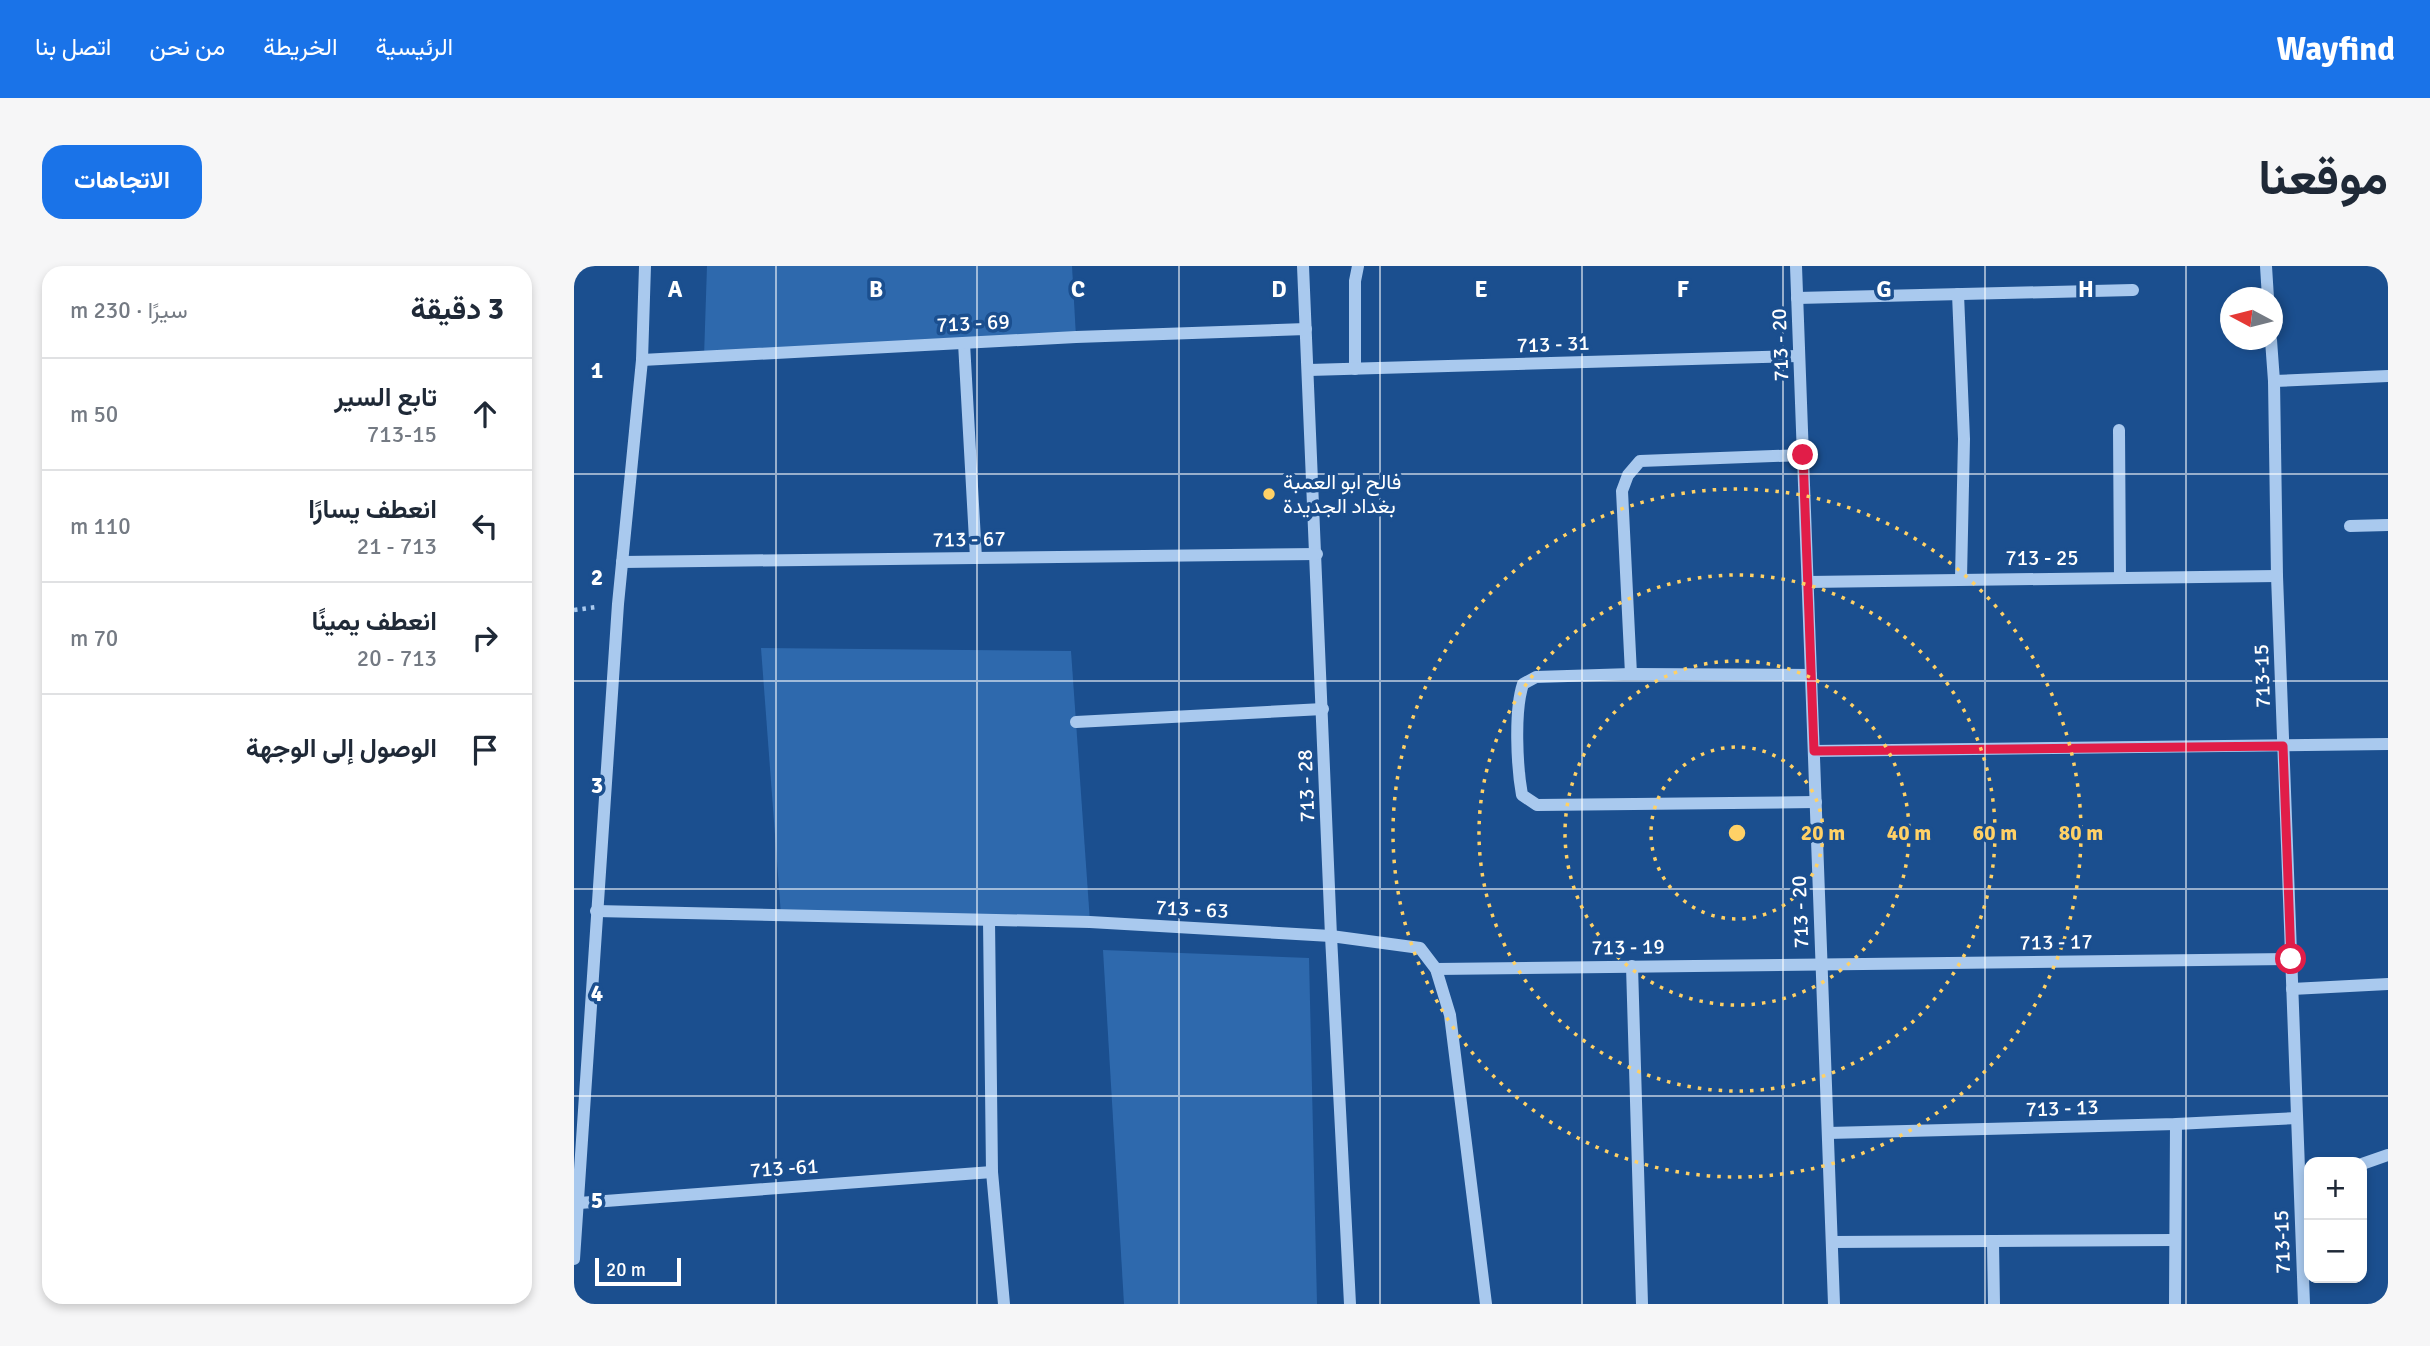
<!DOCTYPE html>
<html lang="ar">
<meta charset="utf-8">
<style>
body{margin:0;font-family:Signika,Vazirmatn,sans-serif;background:#f6f6f7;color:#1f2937;direction:rtl}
.controls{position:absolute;right:21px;bottom:21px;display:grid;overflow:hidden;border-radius:14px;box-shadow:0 4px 10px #0003}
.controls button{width:63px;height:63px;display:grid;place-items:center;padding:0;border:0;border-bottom:2px solid #e0e1e3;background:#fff;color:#1f2937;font:35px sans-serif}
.compass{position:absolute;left:1646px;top:21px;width:63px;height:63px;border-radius:50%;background:#fff;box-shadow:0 4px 10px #0003;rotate:277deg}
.scale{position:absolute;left:21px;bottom:18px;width:86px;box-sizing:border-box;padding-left:7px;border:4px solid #fff;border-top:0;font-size:19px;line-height:24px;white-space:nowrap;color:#fff;-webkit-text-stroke:5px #1b4f8f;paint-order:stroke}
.stop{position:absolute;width:21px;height:21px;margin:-16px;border:5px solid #e11d48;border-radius:50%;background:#fff}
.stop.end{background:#e11d48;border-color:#fff;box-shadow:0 2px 7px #0008}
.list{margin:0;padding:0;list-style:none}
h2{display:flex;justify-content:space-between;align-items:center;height:91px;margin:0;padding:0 28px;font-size:30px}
h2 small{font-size:23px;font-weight:400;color:#747a83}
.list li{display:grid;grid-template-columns:46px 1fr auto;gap:21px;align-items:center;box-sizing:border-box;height:112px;padding:0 28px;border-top:2px solid #e0e1e3}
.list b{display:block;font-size:26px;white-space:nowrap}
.list p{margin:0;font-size:23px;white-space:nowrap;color:#747a83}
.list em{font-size:23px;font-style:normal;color:#747a83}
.icon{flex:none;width:38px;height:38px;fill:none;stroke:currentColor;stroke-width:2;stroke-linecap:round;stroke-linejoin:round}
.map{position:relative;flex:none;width:1814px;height:1038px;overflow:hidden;direction:ltr;border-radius:21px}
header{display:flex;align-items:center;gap:42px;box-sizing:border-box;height:98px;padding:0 35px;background:#1a73e8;color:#fff}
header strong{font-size:33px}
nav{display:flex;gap:38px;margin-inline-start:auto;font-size:24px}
.intro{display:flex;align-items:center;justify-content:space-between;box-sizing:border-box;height:168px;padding:0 42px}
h1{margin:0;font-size:49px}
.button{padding:18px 32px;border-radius:21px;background:#1a73e8;color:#fff;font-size:24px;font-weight:700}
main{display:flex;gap:42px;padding:0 42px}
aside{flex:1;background:#fff;border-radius:21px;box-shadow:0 4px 10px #0003}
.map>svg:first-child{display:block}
.green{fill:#2e69ad}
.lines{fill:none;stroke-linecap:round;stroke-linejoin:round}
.path{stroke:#a9c9ee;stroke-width:4.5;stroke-dasharray:3.5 5;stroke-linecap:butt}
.minor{stroke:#a9c9ee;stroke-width:12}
.route{stroke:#e11d48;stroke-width:9}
.grid{fill:none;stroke:#fff;stroke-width:2;stroke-opacity:0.55}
.ring{fill:none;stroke:#ffd166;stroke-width:3.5;stroke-dasharray:3.5 7}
.poi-dot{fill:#ffd166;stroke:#1b4f8f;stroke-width:2.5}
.labels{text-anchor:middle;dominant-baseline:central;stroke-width:7;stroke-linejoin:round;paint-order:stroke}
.street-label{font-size:21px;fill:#fff;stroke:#1b4f8f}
.poi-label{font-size:21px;fill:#fff;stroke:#1b4f8f;text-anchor:start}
.grid-label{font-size:23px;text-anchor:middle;font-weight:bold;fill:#fff;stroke:#1b4f8f;stroke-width:7;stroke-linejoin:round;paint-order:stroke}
.centre{fill:#ffd166;stroke:#1b4f8f;stroke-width:3.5}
.ring-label{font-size:21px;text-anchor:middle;font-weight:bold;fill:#ffd166;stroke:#1b4f8f;stroke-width:7;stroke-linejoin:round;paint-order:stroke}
</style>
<header>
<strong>Wayfind</strong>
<nav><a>الرئيسية</a><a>الخريطة</a><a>من نحن</a><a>اتصل بنا</a></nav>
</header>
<div class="intro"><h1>موقعنا</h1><a class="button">الاتجاهات</a></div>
<main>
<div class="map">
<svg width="1814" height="1038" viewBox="0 0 1814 1038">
<rect width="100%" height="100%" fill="#1b4f8f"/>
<g class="green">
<polygon points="133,0 498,0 502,71 130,91"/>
<polygon points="187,382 497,385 516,656 207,649"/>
<polygon points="529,684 735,692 743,1038 550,1038"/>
</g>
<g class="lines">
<polyline class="path" points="0,344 23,341"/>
<g class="minor">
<polyline points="729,0 757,670 776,1038"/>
<polyline points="1222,0 1260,1038"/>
<polyline points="1692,0 1694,32"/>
<polyline points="1384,28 1390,173 1387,312"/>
<polyline points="1223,32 1559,24"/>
<polyline points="1697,74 1700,115 1703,310 1730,1038"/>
<polyline points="390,77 402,292"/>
<polyline points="68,94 502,71 732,63"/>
<polyline points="781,103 781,15 784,0"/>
<polyline points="735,104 1225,90"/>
<polyline points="1700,115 1814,110"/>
<polyline points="1545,164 1546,311"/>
<polyline points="1776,260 1814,259"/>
<polyline points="48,296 743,288"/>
<polyline points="1234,316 1703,310"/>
<polyline points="1057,408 1048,225 1054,209 1066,195 1229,189"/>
<path d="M1237 409 1057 408 962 411 949 418C940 445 943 501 948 529L963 539 1242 536"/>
<polyline points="502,456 749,443"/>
<polyline points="1240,485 1814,478"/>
<polyline points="22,645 516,656 757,670 846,682 862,703 876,749 912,1038"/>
<polyline points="415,654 418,906 430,1038"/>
<polyline points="1058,700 1068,1038"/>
<polyline points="862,703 1717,693"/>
<polyline points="1718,723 1814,718"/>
<polyline points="1254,867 1602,858 1723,852"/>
<polyline points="1788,898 1814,889"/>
<polyline points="5,937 418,906"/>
<polyline points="1258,976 1600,974"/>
<polyline points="1419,976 1420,1038"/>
<polyline points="0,993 44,338 68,94 71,0"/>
<polyline points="1601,1038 1602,858"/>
</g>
</g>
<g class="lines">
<polyline class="route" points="1229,189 1240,485 1709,480 1717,693"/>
</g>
<path class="grid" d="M202 0V1038M403 0V1038M605 0V1038M806 0V1038M1008 0V1038M1209 0V1038M1411 0V1038M1612 0V1038M0 208H1814M0 415H1814M0 623H1814M0 830H1814"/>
<g class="ring">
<circle cx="1163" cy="567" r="86"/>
<circle cx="1163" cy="567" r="172"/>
<circle cx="1163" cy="567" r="258"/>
<circle cx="1163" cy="567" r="344"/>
</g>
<circle class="poi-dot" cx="695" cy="228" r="7"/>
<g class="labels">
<g class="street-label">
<text transform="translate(399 57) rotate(-3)">713 - 69</text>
<text transform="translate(979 78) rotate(-2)">713 - 31</text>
<text transform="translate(1206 79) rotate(-92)">713 - 20</text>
<text transform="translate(395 273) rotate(-1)">713 - 67</text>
<text x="1468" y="292">713 - 25</text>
<text transform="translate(1688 410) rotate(-92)">713-15</text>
<text transform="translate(732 520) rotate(-92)">713 - 28</text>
<text transform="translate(618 643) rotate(3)">713 - 63</text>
<text transform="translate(1226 646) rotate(-92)">713 - 20</text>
<text transform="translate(1482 676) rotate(-1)">713 - 17</text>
<text transform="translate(1054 681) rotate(-1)">713 - 19</text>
<text transform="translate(1488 842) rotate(-2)">713 - 13</text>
<text transform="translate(210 902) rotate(-4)">713 -61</text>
<text transform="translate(1708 976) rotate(-92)">713-15</text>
</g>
<g class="poi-label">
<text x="709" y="216">فالح ابو العمبة<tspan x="709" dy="24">بغداد الجديدة</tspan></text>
</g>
</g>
<g class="grid-label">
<text x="101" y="31">A</text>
<text x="302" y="31">B</text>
<text x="504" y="31">C</text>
<text x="705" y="31">D</text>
<text x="907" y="31">E</text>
<text x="1109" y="31">F</text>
<text x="1310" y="31">G</text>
<text x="1512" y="31">H</text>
<text x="23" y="112">1</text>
<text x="23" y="319">2</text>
<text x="23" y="527">3</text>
<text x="23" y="735">4</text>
<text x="23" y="942">5</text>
</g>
<circle cx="1163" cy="567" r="10" class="centre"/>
<g class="ring-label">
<text x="1249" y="574">20 m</text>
<text x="1335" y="574">40 m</text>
<text x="1421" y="574">60 m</text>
<text x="1507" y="574">80 m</text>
</g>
</svg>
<div class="controls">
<button>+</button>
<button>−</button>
</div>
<svg class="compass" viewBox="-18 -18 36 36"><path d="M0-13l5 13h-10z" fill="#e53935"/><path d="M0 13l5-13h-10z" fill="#747a83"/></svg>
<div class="scale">20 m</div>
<div class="stop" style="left:1717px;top:693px"></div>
<div class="stop end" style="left:1229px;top:189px"></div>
</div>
<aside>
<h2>3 دقيقة<small>سيرًا · 230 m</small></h2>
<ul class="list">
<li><svg class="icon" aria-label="ahead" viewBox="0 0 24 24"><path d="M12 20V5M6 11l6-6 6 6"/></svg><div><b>تابع السير</b><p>713-15</p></div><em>50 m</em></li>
<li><svg class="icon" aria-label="left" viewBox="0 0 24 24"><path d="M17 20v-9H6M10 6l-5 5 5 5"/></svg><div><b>انعطف يسارًا</b><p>713 - 21</p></div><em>110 m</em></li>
<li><svg class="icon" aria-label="right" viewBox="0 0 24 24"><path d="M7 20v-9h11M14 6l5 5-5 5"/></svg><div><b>انعطف يمينًا</b><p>713 - 20</p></div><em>70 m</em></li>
<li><svg class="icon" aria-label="arrive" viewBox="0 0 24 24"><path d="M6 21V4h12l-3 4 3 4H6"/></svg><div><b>الوصول إلى الوجهة</b></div></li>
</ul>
</aside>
</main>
